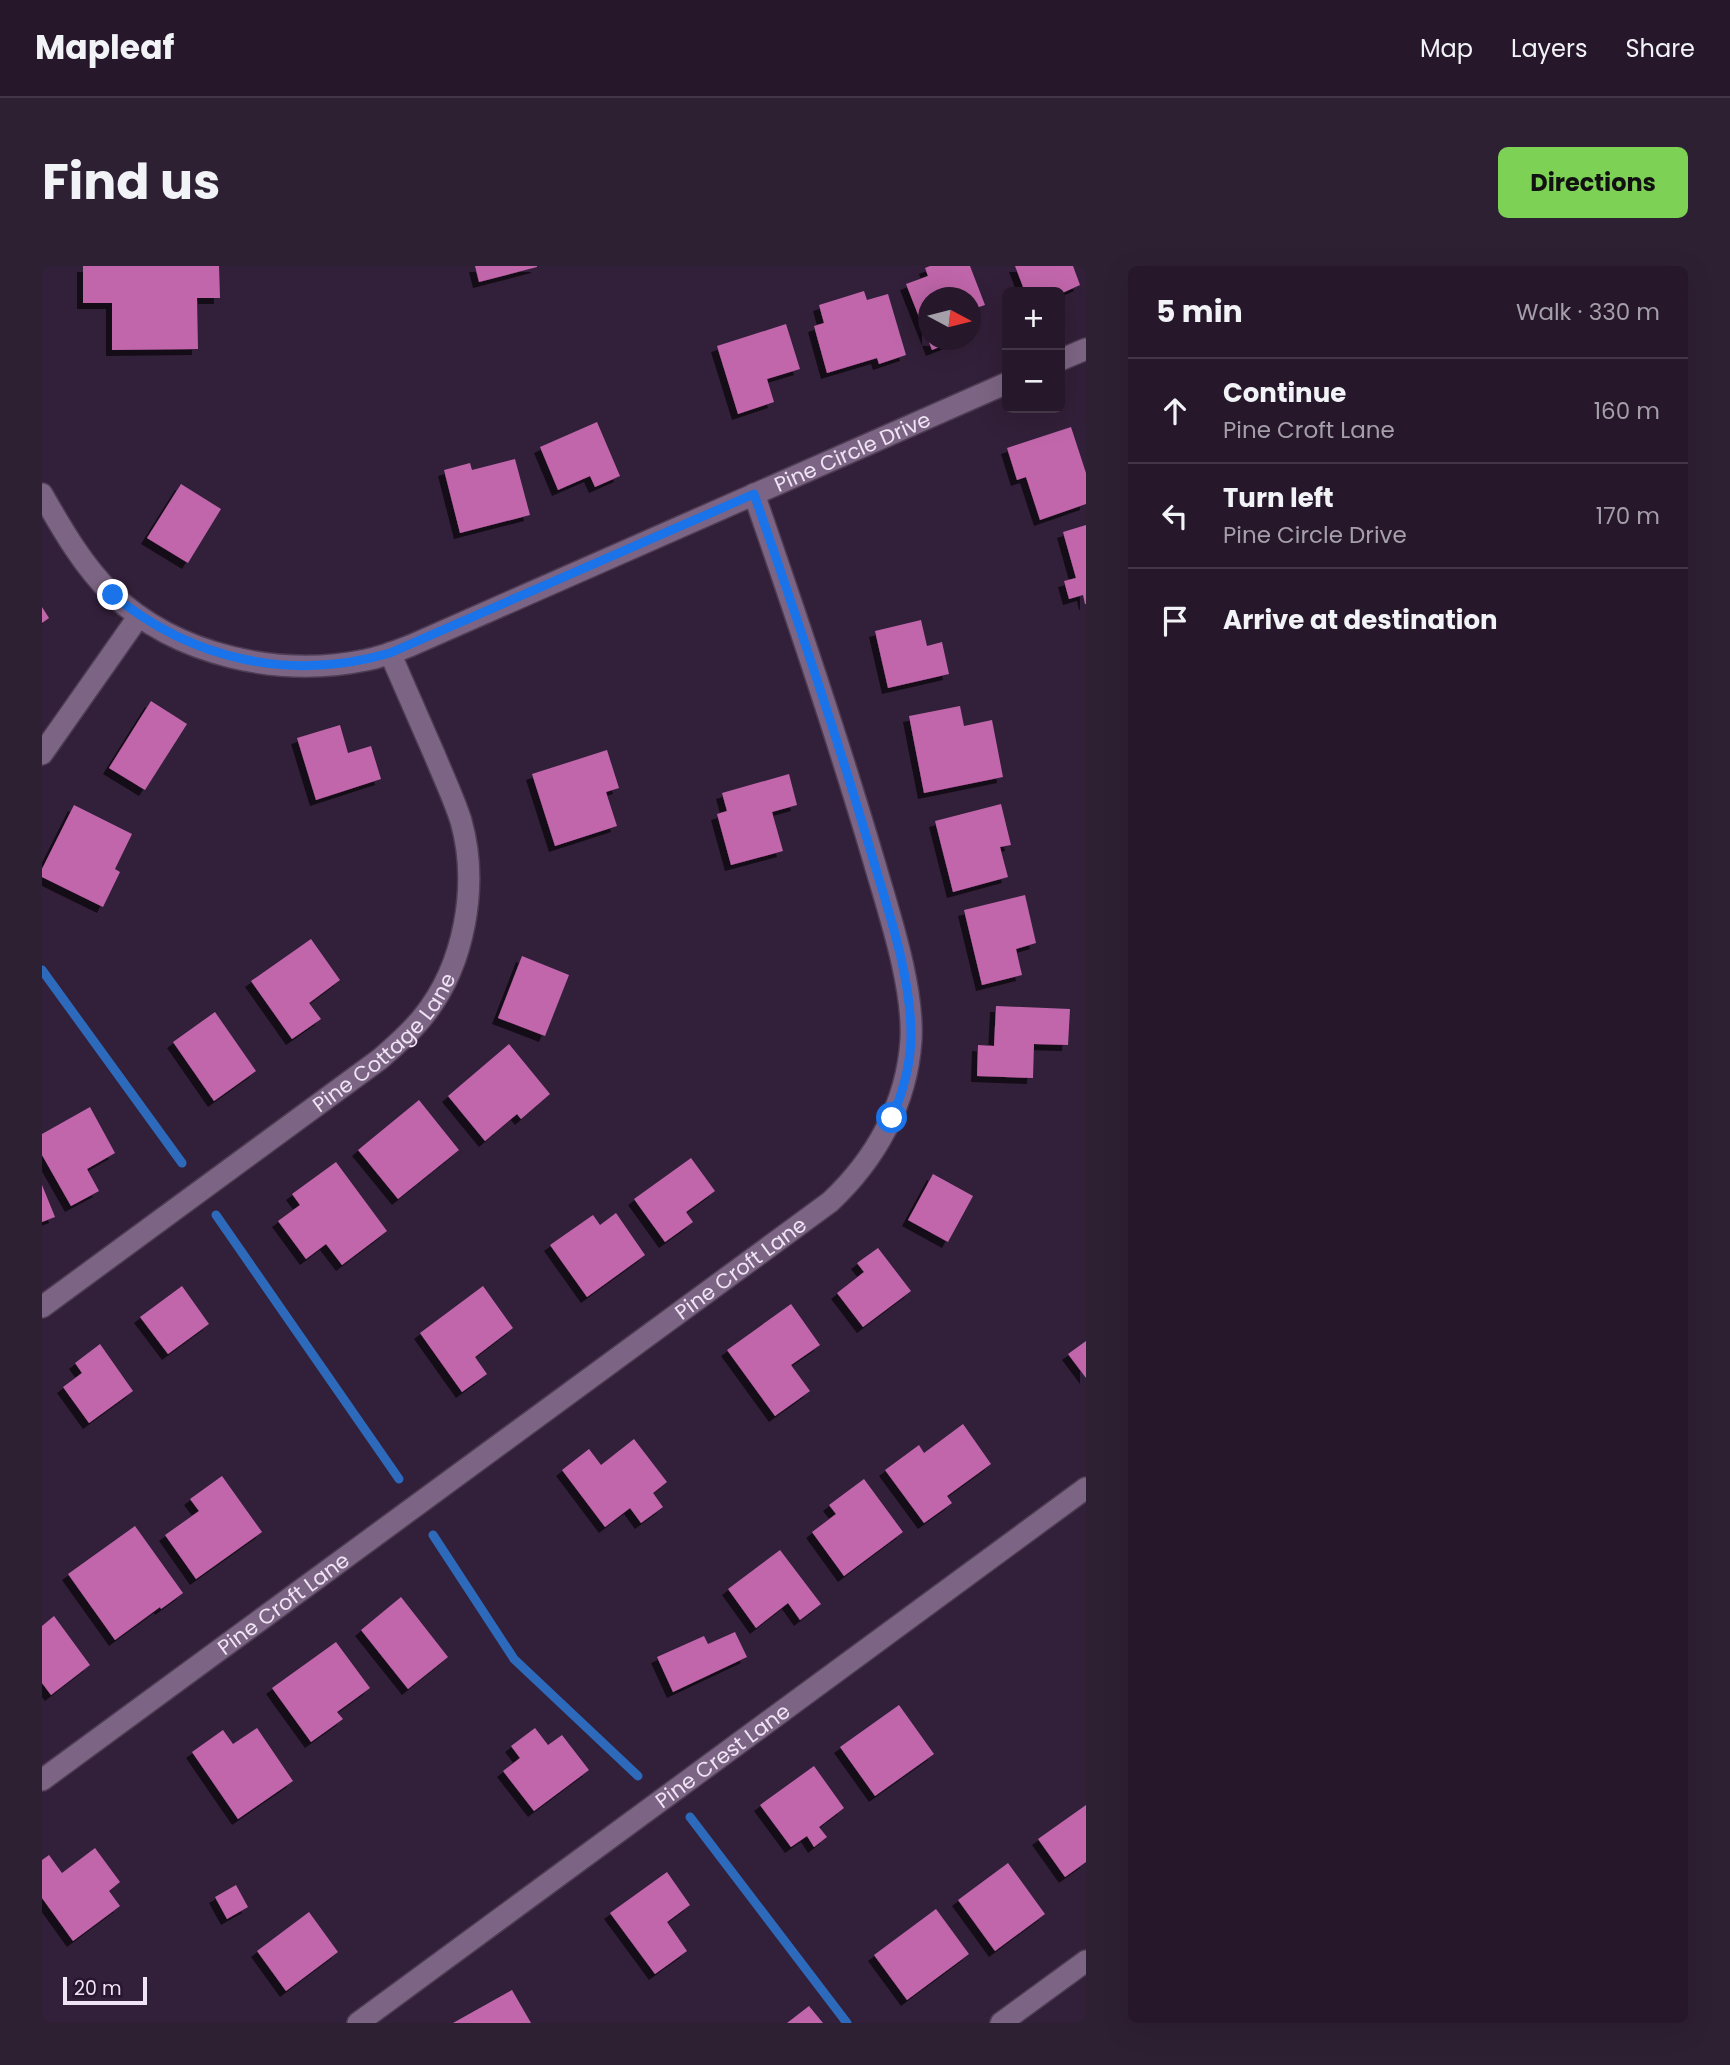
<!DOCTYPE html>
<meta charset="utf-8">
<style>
body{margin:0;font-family:Poppins,sans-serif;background:#2e2033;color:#f1f3f6}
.controls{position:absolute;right:21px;top:21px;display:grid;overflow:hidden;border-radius:10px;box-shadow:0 7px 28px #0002}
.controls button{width:63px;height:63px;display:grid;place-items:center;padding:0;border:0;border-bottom:2px solid #423647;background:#26172b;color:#f1f3f6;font:35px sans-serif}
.compass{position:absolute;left:876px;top:21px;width:63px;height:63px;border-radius:50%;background:#26172b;box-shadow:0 7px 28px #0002;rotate:97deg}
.scale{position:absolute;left:21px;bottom:18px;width:84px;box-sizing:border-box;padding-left:7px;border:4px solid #f0e3f5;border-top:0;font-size:19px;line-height:24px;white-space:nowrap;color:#f0e3f5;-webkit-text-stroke:5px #28152f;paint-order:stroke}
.stop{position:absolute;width:21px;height:21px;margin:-16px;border:5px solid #1a73e8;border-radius:50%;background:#fff}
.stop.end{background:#1a73e8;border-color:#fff;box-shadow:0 2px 7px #0008}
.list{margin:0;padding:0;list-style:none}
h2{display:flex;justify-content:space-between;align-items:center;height:91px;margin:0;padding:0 28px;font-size:30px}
h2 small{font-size:23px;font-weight:400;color:#a49fa9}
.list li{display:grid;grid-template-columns:46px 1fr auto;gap:21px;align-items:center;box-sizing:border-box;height:105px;padding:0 28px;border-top:2px solid #423647}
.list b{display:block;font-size:26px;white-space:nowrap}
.list p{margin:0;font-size:23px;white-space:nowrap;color:#a49fa9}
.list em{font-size:23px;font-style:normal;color:#a49fa9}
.icon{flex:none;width:38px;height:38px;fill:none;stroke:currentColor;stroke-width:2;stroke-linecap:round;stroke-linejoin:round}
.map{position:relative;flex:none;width:1044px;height:1757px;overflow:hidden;border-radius:10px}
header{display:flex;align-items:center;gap:42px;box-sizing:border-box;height:98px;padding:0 35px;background:#26172b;border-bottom:2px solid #423647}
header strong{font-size:33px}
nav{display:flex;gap:38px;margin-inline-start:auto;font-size:24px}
.intro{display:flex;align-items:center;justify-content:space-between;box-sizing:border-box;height:168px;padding:0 42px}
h1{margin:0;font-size:49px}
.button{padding:18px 32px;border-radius:10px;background:#7dd154;color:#111;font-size:24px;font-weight:700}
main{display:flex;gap:42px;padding:0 42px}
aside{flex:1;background:#26172b;border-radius:10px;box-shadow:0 7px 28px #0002}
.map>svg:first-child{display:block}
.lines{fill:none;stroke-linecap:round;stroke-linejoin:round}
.stream{stroke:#2d6abc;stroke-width:9}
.building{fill:#c166ab;filter:url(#shadow)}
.street-casing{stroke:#4d3c53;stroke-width:24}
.street{stroke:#7c6584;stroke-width:21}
.route{stroke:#1a73e8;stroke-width:9}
.labels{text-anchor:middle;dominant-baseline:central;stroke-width:7;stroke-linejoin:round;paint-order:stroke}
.street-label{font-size:21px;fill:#f0e3f5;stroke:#28152f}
</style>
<header>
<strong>Mapleaf</strong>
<nav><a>Map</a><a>Layers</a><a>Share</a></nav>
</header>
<div class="intro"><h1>Find us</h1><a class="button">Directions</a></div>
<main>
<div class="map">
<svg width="1044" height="1757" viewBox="0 0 1044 1757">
<defs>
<filter id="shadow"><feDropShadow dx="-6" dy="6" stdDeviation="0" flood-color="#0009"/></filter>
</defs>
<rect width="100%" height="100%" fill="#321f39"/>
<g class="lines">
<g class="stream">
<polyline points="0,704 140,897"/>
<polyline points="174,949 357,1213"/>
<polyline points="391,1269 472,1393 596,1510"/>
<polyline points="648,1551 805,1757"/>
</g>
</g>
<g class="building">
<polygon points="41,0 177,0 178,32 155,32 156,83 70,84 70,37 41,37"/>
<polygon points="433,0 495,0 495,1 437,16"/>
<polygon points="888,0 928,0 943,39 928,44 928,32 886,32 886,74 915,74 890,84 864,18 886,10 883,2"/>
<polygon points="973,0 1031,0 1038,19 1018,28 983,26"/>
<polygon points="822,25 825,34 846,28 864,89 837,98 835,92 785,107 772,60 782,57 777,39"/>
<polygon points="744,58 758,103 725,113 732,136 696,148 675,80"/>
<polygon points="555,156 578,210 553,221 548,210 516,224 498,181"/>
<polygon points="1029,161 1044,207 1044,238 998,254 984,211 975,214 965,182"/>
<polygon points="473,193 488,249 418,267 402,204 428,197 430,204"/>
<polygon points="139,218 179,243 146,297 105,272"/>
<polygon points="1044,259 1044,338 1043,338 1041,329 1027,333 1022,315 1034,312 1021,266"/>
<polygon points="0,341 7,352 0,357"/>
<polygon points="879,354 885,380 900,376 907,408 846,422 833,365"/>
<polygon points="109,435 145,458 103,524 67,502"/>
<polygon points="918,440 922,460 950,454 961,511 882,527 867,450"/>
<polygon points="298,459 306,487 329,480 339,513 274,534 255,472"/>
<polygon points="565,484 577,522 564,526 575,560 513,580 490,508"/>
<polygon points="747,508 755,539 730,546 741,585 689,599 675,548 685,545 680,527"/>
<polygon points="959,538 969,579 958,581 966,611 911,626 893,555"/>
<polygon points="32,539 90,568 73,603 78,606 61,641 0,611 0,603"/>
<polygon points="983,629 994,677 974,683 980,709 940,719 922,644"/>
<polygon points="269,673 298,714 267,737 279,753 250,773 209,715"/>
<polygon points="480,690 527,709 503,770 456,752"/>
<polygon points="954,740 1028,743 1026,779 992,778 991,812 935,810 936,779 952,780"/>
<polygon points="173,746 214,805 172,835 131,776"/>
<polygon points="467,778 508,828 479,853 475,848 443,875 406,830"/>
<polygon points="377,834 417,884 356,933 316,884"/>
<polygon points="48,841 73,887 45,903 57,925 29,940 0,889 0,868"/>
<polygon points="649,892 673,925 644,946 651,956 623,976 592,933"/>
<polygon points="294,896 345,965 300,999 284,978 264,993 236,955 258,939 250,928"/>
<polygon points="891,908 931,930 906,976 866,954"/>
<polygon points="0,919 13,951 0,956"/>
<polygon points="574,947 603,989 545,1031 508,979 551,949 558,959"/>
<polygon points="836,982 869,1025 821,1061 795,1027 822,1006 815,997"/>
<polygon points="140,1020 167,1058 126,1088 98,1051"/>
<polygon points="441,1020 471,1062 433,1091 445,1108 420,1126 378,1067"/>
<polygon points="749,1038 778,1079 749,1099 768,1125 733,1150 685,1084"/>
<polygon points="1044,1075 1044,1112 1026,1088"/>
<polygon points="58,1078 91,1125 47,1157 21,1121 40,1107 33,1097"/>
<polygon points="921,1158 949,1198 905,1230 910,1237 882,1257 843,1204 877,1179 882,1187"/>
<polygon points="592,1173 625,1216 611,1227 621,1241 599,1257 588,1242 563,1261 520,1204 547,1183 559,1199"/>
<polygon points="180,1210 220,1266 154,1313 123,1269 157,1245 148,1233"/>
<polygon points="822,1213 861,1266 802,1310 770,1266 794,1248 787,1239"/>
<polygon points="93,1260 141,1327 119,1343 118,1341 73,1374 26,1308"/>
<polygon points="738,1284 779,1338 758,1354 746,1337 714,1362 686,1323"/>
<polygon points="359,1331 406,1391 366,1423 319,1364"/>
<polygon points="12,1350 48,1399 9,1429 0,1417 0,1360"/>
<polygon points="693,1366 705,1391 631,1426 615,1391 662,1370 666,1378"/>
<polygon points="294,1376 328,1422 295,1446 301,1453 269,1476 230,1422"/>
<polygon points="857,1439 892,1488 833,1530 798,1481"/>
<polygon points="215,1462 251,1515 196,1553 150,1486 181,1464 191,1478"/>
<polygon points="493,1462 506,1479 520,1469 547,1504 492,1545 461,1505 478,1492 469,1480"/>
<polygon points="772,1500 802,1542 777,1561 785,1571 772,1581 765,1570 749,1581 718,1539"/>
<polygon points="1044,1539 1044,1596 1023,1611 996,1573"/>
<polygon points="53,1582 78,1616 67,1625 78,1640 31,1675 0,1632 0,1594 7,1589 20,1607"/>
<polygon points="966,1597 1003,1648 953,1685 916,1634"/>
<polygon points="625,1606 648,1639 625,1656 645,1685 613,1708 568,1647"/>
<polygon points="194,1619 206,1641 185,1653 173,1631"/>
<polygon points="894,1643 927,1688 865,1734 832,1689"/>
<polygon points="267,1646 296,1686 244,1725 215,1685"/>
<polygon points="470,1724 489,1757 411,1757"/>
<polygon points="767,1740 781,1757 745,1757"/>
</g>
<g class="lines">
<g class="street-casing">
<g id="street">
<polyline points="1018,94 1044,83"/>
<path id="s1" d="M0 228C20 263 41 300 70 328 135 390 238 412 324 394 340 391 355 385 370 379L965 117"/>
<polyline points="0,488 97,350"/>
<path id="s2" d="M0 1041 338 793C353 780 368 767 380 752 423 700 437 619 419 555 412 533 402 512 393 490 378 456 363 422 348 387"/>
<path id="s3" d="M0 1514 788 936C834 893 865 837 869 774 872 720 846 644 831 592 795 470 754 349 712 228"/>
<path id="s4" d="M316 1757 1044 1222"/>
<polyline points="959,1757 1044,1695"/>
</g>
</g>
<use href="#street" class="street"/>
</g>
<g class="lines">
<path class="route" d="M71 329C150 394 249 416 348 387L712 228C753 346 793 463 828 583 845 641 869 708 869 769 869 798 861 826 850 852"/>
</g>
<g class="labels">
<g class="street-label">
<text stroke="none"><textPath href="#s1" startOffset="924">Pine Circle Drive</textPath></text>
<text stroke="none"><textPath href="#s2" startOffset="434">Pine Cottage Lane</textPath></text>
<text stroke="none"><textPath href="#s3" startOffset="866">Pine Croft Lane</textPath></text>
<text stroke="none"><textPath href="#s3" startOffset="299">Pine Croft Lane</textPath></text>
<text stroke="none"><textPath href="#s4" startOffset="452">Pine Crest Lane</textPath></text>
</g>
</g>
</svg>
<div class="controls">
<button>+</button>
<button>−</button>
</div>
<svg class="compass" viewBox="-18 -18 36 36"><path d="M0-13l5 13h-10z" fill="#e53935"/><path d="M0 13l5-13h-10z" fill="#a49fa9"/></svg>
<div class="scale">20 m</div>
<div class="stop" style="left:850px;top:852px"></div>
<div class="stop end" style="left:71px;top:329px"></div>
</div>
<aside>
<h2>5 min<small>Walk · 330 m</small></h2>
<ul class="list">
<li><svg class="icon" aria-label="ahead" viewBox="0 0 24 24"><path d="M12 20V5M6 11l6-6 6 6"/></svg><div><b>Continue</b><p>Pine Croft Lane</p></div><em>160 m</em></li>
<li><svg class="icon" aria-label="left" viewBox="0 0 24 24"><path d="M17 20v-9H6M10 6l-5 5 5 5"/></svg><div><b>Turn left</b><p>Pine Circle Drive</p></div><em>170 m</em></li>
<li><svg class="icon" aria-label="arrive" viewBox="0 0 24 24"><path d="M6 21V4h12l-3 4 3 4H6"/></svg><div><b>Arrive at destination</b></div></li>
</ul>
</aside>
</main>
